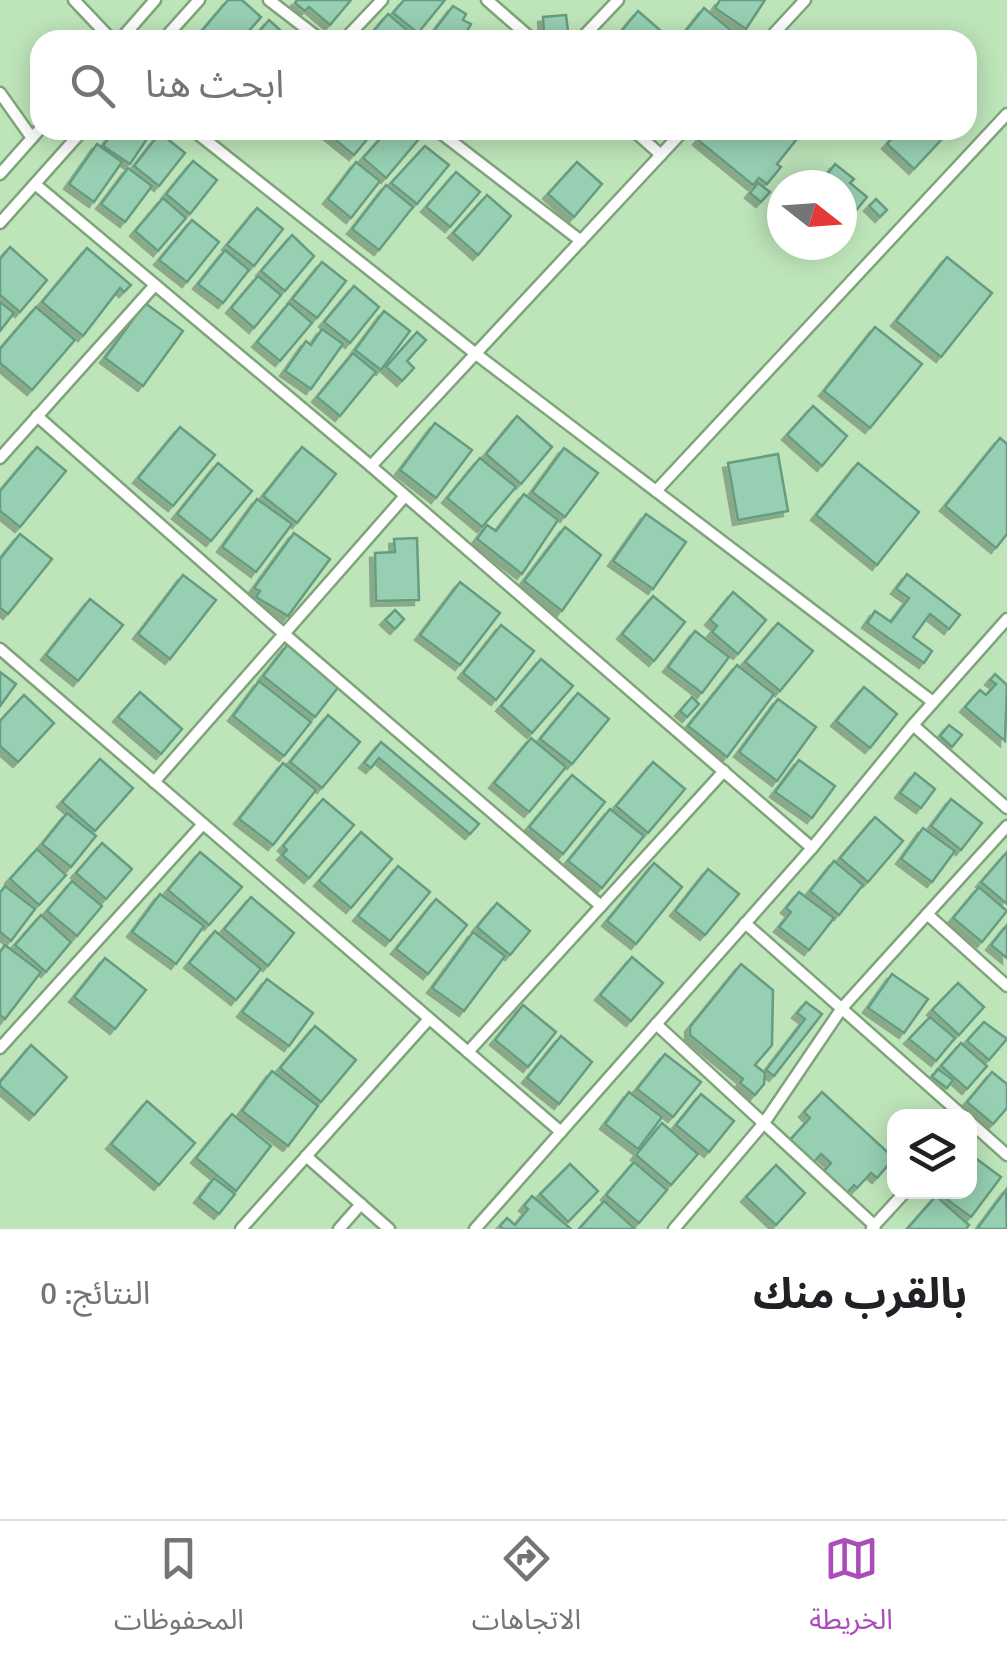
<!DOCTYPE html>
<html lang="ar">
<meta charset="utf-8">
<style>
body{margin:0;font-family:Signika,"Noto Sans Arabic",sans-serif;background:#f6f6f6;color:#202124;direction:rtl}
.controls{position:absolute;right:30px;bottom:30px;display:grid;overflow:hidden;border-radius:20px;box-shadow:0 5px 25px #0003}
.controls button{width:90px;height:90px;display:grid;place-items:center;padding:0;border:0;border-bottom:2px solid #e0e0e0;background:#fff;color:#202124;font:50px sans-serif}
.compass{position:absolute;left:767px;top:170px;width:90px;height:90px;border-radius:50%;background:#fff;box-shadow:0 5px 25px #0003;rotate:107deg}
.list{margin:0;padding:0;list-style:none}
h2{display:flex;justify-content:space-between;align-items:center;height:130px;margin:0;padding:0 40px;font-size:42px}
h2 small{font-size:32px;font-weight:400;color:#757577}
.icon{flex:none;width:55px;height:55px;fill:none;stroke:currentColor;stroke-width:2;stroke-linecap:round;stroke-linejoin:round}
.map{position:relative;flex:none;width:1007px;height:1229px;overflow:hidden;direction:ltr}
.search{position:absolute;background:#fff;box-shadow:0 5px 25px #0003;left:30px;right:30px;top:30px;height:110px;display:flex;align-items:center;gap:25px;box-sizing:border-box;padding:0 35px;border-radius:30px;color:#757577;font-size:38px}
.sheet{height:290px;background:#fff}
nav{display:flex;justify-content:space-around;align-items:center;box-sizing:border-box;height:140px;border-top:2px solid #e0e0e0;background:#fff;font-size:28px;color:#757577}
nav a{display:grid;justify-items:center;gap:5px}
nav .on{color:#aa4db8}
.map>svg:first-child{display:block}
.building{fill:#96cfb2;stroke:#669c81;stroke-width:2.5;filter:url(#shadow)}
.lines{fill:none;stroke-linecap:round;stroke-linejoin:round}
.street-casing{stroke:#7fa47b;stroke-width:15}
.street{stroke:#fff;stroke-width:10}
</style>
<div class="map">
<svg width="1007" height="1229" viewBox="0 0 1007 1229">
<defs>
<filter id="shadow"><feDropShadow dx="-5" dy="5" stdDeviation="0" flood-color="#0004"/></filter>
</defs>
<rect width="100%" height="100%" fill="#bee5ba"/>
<g class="building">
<polygon points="228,0 242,0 261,17 241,40 208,40 200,33"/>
<polygon points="297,0 351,0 330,25 309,7 305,11 295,3"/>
<polygon points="404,0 445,0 418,33 393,13"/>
<polygon points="720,0 765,0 746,29 715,8"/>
<polygon points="453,6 466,14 463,20 471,24 462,40 427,40"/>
<polygon points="704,8 738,36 734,40 684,40 681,37"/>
<polygon points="638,11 668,37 665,40 615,39"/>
<polygon points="388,14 413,35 409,40 366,40"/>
<polygon points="566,15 568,31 544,33 543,17"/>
<polygon points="269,20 291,40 252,40"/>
<polygon points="114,130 153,130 130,164 103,146"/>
<polygon points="332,130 375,130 354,155 328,134"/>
<polygon points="388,130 407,130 418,140 386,178 363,158"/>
<polygon points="706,130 804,130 777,164 781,167 767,184 759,178 753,185 698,140"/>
<polygon points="899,130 930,130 941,140 914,169 887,144"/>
<polygon points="160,133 185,153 159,186 134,166"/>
<polygon points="97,144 122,162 94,202 69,184"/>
<polygon points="425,146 449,165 417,204 391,183"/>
<polygon points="193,161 217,180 190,214 166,194"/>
<polygon points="356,162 380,181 351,218 328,199"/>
<polygon points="577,162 602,184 574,217 548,194"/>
<polygon points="835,164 854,179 850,183 867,197 842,228 842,185 819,185"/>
<polygon points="128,168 152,186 125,222 101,204"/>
<polygon points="456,172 480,192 450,227 426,207"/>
<polygon points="758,183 770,192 761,202 750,193"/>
<polygon points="386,185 413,207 379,250 352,229"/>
<polygon points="487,195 511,216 478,255 453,233"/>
<polygon points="163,198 186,218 158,251 135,231"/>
<polygon points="876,199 887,210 880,217 869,206"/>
<polygon points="257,208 283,229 254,266 227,245"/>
<polygon points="192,220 219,242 187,282 159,260"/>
<polygon points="292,235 314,256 285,291 261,271"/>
<polygon points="10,247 47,280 20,312 0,295 0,259"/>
<polygon points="87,248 131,285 124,292 120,288 83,336 42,302"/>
<polygon points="225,250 249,270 223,303 198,284"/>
<polygon points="947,257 992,293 941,357 896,321"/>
<polygon points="322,262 346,281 317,318 292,299"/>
<polygon points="258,276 281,295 254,328 231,308"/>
<polygon points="354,286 379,307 350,343 324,322"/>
<polygon points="0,302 14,313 0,331"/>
<polygon points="145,303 183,331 143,386 105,358"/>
<polygon points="289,303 312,323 280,361 257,342"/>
<polygon points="36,307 75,340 32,390 0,363 0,349"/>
<polygon points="384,311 410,331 381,370 355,350"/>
<polygon points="875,327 922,364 870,428 824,391"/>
<polygon points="322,329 343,344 311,389 285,371 306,341 311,345"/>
<polygon points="417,332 426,340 407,361 414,368 402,381 386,367"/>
<polygon points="353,353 376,372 340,416 317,397"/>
<polygon points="813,406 847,436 822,466 787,435"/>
<polygon points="517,416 552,447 521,484 486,454"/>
<polygon points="435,423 472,450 436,498 400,470"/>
<polygon points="180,427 215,455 173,506 138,478"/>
<polygon points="1000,438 1007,444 1007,534 996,548 945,506"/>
<polygon points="37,447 66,471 20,527 0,511 0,491"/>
<polygon points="302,447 336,474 297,523 263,496"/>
<polygon points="564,448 598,473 565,517 532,492"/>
<polygon points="778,454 788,511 738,520 728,463"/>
<polygon points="480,458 516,487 482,527 447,498"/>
<polygon points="218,463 252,491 211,541 177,514"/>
<polygon points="858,463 919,512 877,565 816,515"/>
<polygon points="524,494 558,520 522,574 477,539 487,525 496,531"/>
<polygon points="257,499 292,524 256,572 222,547"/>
<polygon points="646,514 686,542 653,589 613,561"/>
<polygon points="565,527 601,555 562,611 524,581"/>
<polygon points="294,533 330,559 288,616 256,597 260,591 254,588"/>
<polygon points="20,534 52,559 8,614 0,608 0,559"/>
<polygon points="417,538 419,600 376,601 375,553 395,552 394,539"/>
<polygon points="907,574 960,615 949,629 930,614 913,637 932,651 924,663 867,623 875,611 891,622 909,598 896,589"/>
<polygon points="183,575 216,600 170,659 138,634"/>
<polygon points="460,582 500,613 460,665 420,635"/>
<polygon points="733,592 766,620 738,654 712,632 717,626 710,620"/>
<polygon points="653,596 685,622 654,661 622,634"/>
<polygon points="90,599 123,625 78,681 46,655"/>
<polygon points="395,610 404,619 395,629 385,620"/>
<polygon points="778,623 813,651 780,691 745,662"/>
<polygon points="501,625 534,651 496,700 463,673"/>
<polygon points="695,631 729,657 702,693 668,667"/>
<polygon points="288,644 340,685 315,717 263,676"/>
<polygon points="541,659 573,686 532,733 501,706"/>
<polygon points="737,665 774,694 727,757 688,726"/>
<polygon points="0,672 16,684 0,706"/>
<polygon points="995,674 1007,685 1005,741 965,707 980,690 986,695 996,684 990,680"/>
<polygon points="259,681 311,722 284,756 233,716"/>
<polygon points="864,687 897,714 870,748 836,721"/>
<polygon points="140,692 182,729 161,754 118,717"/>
<polygon points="578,693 609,719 572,764 540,739"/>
<polygon points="24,695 54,723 18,762 0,746 0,721"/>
<polygon points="692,697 699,704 687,717 680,711"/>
<polygon points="778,699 816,727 777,781 739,752"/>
<polygon points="328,715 360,742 322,788 290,762"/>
<polygon points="949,725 962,735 952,747 940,736"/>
<polygon points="531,738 566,767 529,812 494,783"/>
<polygon points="381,742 479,824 470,834 379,758 371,768 364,763"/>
<polygon points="100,759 133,788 95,831 62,802"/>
<polygon points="799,760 835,786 812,818 775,792"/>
<polygon points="653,762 685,789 648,833 616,806"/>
<polygon points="283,763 316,790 273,845 239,819"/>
<polygon points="915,773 935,789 921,808 900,793"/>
<polygon points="572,775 605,802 563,854 529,827"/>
<polygon points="323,799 354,825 309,878 282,855 287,850 283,846"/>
<polygon points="951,799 982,823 961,850 931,826"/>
<polygon points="610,809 644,836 602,888 568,861"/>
<polygon points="67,813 96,836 71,867 42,844"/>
<polygon points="875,817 903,841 868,882 840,858"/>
<polygon points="923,828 955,851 932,882 901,859"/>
<polygon points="361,832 392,859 351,908 319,881"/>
<polygon points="102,843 132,869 106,899 76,873"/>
<polygon points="37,849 66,875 39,905 10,879"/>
<polygon points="200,852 242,887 209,925 168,890"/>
<polygon points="1007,852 1007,904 981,882"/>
<polygon points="834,861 863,885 839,915 810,891"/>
<polygon points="654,863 682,887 636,944 607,921"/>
<polygon points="398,866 430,892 390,941 358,916"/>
<polygon points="708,869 739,894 705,935 675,911"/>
<polygon points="72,881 102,906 77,936 47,911"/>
<polygon points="5,886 35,909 11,941 0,932 0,893"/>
<polygon points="979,887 1007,911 982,942 953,918"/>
<polygon points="799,892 834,918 809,950 779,927 791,912 786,908"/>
<polygon points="160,894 204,926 176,964 132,932"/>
<polygon points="251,897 294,933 268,966 224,929"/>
<polygon points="436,899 467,925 428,974 396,949"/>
<polygon points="497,903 530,931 510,955 477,927"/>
<polygon points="41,915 71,942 46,972 15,945"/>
<polygon points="1007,925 1007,958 991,945"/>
<polygon points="215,931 261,969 236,1000 189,963"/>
<polygon points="473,932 505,956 464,1011 432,988"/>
<polygon points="5,945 41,972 5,1019 0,1015 0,952"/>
<polygon points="632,957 663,983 631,1021 600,995"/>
<polygon points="105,958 146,990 115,1029 74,997"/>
<polygon points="741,964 773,990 772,1045 755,1065 765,1073 764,1084 755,1095 740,1083 743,1079 690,1035 690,1027"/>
<polygon points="892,974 928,999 904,1033 868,1008"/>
<polygon points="267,979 313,1013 289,1046 242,1012"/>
<polygon points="958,983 984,1007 959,1035 932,1010"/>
<polygon points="806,1002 822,1014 774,1076 766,1070 805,1019 797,1013"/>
<polygon points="523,1005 556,1032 528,1067 495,1040"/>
<polygon points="930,1017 955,1038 936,1061 909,1039"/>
<polygon points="984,1022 1007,1039 989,1060 967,1041"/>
<polygon points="315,1026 356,1060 321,1102 280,1068"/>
<polygon points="561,1036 592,1062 559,1104 527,1078"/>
<polygon points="961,1043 987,1066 967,1089 941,1066"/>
<polygon points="31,1045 67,1077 34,1115 0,1086 0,1082"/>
<polygon points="665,1054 701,1082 673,1117 637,1089"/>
<polygon points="938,1069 953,1080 947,1088 932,1077"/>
<polygon points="272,1071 318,1106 288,1146 242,1111"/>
<polygon points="992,1072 1007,1084 1007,1108 993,1124 967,1102"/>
<polygon points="629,1092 662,1117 638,1149 605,1124"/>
<polygon points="822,1092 894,1158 877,1178 871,1173 857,1188 854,1185 847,1193 823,1172 831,1163 821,1154 814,1162 790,1140 810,1118 804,1112"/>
<polygon points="701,1094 734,1121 709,1152 676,1125"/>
<polygon points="147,1101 195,1143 159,1185 111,1144"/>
<polygon points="232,1114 271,1146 236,1191 196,1158"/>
<polygon points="662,1123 698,1154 671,1185 636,1155"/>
<polygon points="970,1154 1001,1177 971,1217 937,1192 970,1192"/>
<polygon points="634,1162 667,1190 639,1223 606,1195"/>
<polygon points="570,1164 598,1191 568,1222 540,1194"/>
<polygon points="776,1165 805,1193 776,1225 746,1197"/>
<polygon points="214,1178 235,1194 219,1214 199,1198"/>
<polygon points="1006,1190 1007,1229 977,1229"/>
<polygon points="532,1196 571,1229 503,1229 500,1226 507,1218 515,1225 528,1209 524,1206"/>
<polygon points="936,1196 969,1225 966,1229 907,1229"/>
<polygon points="604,1201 635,1229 579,1229"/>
</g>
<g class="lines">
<g class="street-casing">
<g id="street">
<polyline points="74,0 112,40"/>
<polyline points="269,0 321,40"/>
<polyline points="487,0 533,40"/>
<polyline points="120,40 155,0"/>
<polyline points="163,40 199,0"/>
<polyline points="344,40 382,0"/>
<polyline points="580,40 618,0"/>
<polyline points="768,40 805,0"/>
<polyline points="0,93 32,138"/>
<polyline points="193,130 476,354 933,702"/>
<polyline points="437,130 581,241"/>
<polyline points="633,130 661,155"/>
<polyline points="0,174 40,129"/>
<polyline points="35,184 371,466 812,848"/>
<polyline points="0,223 83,130"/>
<polyline points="37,416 282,632 601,906"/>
<polyline points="0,458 155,285"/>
<polyline points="371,466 684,130"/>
<polyline points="656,491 1007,114"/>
<polyline points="0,649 561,1132"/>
<polyline points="913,725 1007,808"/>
<polyline points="154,782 405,496"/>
<polyline points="927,914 1007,986"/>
<polyline points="745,923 963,1116"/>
<polyline points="656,1024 875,1226"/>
<polyline points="0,1048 203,824"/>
<polyline points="468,1052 724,771"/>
<polyline points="970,1122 1007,1155"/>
<polyline points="306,1156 389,1229"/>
<polyline points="872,1228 905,1192"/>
<polyline points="241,1229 429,1019"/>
<polyline points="339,1229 361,1204"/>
<polyline points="475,1229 812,848 913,725 1007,619"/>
<polyline points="674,1229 764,1123 842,1008 1007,826"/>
</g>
</g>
<use href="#street" class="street"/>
</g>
</svg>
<div class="controls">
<button><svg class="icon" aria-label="layers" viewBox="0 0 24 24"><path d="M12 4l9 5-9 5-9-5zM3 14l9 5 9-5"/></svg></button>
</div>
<svg class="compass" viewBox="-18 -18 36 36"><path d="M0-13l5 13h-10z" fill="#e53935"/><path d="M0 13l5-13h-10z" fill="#757577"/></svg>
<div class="search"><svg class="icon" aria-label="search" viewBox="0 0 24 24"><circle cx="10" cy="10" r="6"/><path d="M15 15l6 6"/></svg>ابحث هنا</div>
</div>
<section class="sheet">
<h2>بالقرب منك<small>النتائج: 0</small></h2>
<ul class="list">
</ul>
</section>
<nav>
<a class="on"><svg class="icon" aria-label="map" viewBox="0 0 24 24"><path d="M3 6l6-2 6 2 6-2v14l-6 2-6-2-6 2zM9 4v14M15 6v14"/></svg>الخريطة</a>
<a><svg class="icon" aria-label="directions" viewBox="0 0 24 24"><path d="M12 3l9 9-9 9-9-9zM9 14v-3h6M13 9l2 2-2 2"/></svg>الاتجاهات</a>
<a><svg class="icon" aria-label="saved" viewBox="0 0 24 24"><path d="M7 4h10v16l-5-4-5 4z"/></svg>المحفوظات</a>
</nav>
